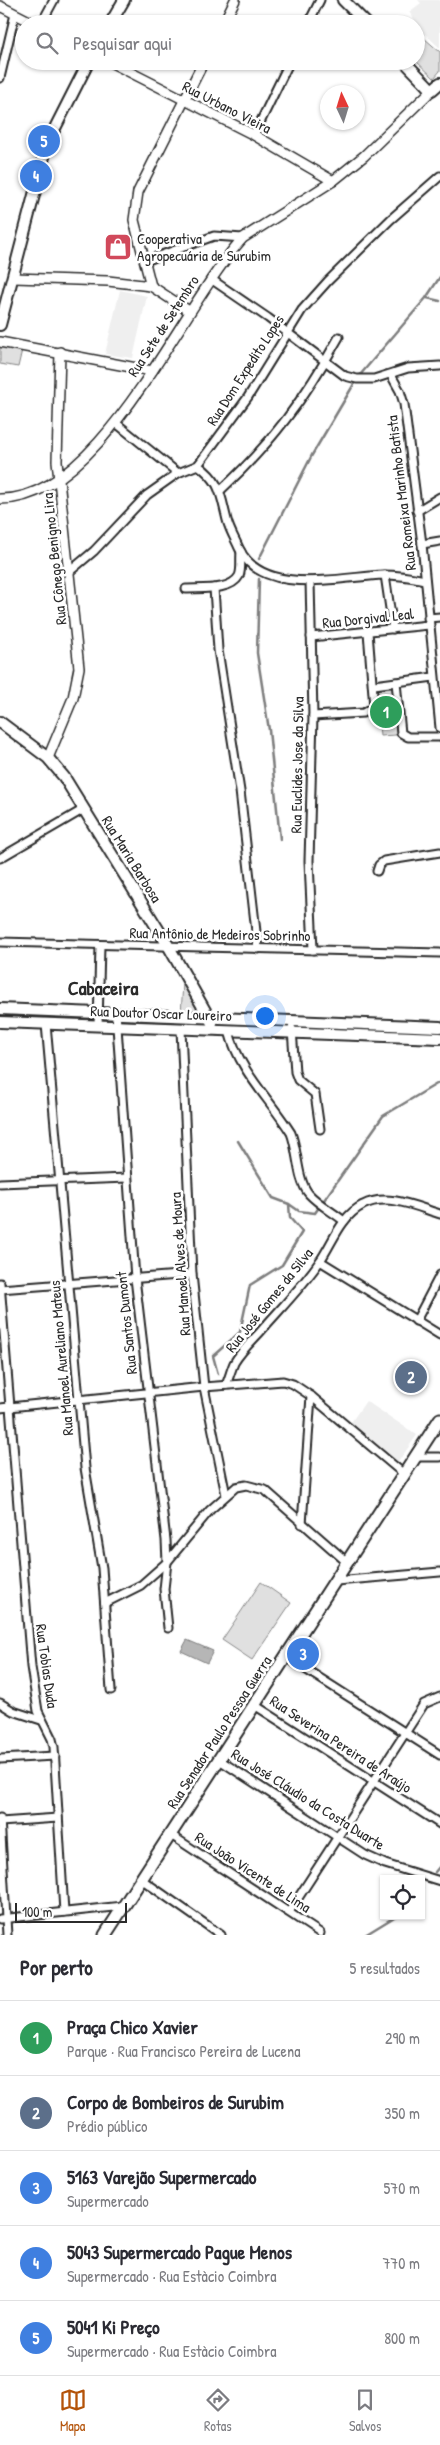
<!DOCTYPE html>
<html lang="pt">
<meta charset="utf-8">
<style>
body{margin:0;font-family:"Patrick Hand",sans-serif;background:#f2f2f3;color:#2b2b33}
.controls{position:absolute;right:15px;bottom:15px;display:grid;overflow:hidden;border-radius:0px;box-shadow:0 1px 4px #0004}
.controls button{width:45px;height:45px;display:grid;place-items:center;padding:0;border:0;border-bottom:1px solid #e1e1e2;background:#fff;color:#2b2b33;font:25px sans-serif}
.compass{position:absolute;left:320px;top:85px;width:45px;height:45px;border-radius:50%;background:#fff;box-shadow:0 1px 4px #0004;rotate:356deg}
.scale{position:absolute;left:15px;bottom:12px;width:112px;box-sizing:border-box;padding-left:5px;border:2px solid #2b2b2b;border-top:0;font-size:14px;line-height:18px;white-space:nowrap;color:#2b2b2b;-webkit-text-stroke:4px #fff;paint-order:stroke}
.you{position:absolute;left:264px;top:1015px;width:18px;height:18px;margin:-12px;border:4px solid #fff;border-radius:50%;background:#1a73e8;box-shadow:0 0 0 8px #1a73e833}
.badge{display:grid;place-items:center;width:32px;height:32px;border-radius:50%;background:#b45309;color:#fff;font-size:16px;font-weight:700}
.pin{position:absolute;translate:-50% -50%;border:2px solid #fff;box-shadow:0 1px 5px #0006}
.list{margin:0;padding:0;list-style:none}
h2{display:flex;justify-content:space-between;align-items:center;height:65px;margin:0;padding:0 20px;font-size:21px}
h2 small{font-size:16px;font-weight:400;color:#7c7c81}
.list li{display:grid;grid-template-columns:32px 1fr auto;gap:15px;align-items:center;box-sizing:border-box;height:75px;padding:0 20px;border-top:1px solid #e1e1e2}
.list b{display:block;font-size:19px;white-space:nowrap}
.list p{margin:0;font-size:16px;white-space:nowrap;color:#7c7c81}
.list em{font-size:16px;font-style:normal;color:#7c7c81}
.icon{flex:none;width:28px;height:28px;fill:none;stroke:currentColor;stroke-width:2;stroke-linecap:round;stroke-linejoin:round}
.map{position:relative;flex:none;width:440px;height:1935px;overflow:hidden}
.search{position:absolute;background:#fff;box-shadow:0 1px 4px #0004;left:15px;right:15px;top:15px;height:55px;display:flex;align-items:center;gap:12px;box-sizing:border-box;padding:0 18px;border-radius:28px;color:#7c7c81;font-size:19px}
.sheet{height:440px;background:#fff}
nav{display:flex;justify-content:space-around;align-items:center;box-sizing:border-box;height:70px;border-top:1px solid #e1e1e2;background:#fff;font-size:14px;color:#7c7c81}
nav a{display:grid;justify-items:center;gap:2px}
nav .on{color:#b45309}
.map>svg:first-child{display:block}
.built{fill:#efefef}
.green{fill:#e0e0e0;stroke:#868686}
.water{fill:#b6b6b6;stroke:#7e7e7e}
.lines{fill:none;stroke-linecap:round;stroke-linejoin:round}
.stream{stroke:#7e7e7e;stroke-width:2.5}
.minor-casing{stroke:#2b2b2b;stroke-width:11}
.tertiary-casing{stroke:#2b2b2b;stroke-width:12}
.secondary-casing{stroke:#2b2b2b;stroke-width:14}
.primary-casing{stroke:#2b2b2b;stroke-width:15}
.minor{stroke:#fff;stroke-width:7}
.tertiary{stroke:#fff;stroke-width:9}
.secondary{stroke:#fff;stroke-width:10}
.primary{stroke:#fff;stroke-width:11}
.labels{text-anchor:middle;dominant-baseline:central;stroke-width:5;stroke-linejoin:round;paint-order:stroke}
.street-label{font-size:15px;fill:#2b2b2b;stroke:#fff}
.poi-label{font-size:15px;fill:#2b2b2b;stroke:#fff;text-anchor:start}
.district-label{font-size:20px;font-weight:bold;fill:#2b2b2b;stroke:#fff}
</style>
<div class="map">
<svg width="440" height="1935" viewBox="0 0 440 1935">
<rect width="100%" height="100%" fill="#fff"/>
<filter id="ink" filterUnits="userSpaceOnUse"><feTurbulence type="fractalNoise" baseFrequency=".02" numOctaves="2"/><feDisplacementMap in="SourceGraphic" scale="10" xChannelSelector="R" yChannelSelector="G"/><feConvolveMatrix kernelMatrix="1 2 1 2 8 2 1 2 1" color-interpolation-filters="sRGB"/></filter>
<g filter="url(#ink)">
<g class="built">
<polygon points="418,0 440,0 440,48 425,34 416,42 417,23 409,12 421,3"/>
<polygon points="120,290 147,296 133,358 105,354"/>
<polygon points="366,1401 417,1435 396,1465 349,1425"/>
</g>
<g class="green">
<polygon points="424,38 440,52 440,71 434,78 416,61 416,45"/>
<polygon points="0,347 22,350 18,367 0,364"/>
<polygon points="393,688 396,735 380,736 376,689"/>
<polygon points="183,983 202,1015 181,1014"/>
<polygon points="116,1019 440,1031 440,1034 116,1023"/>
<polygon points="261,1582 291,1603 252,1660 222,1640"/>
</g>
<polygon class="water" points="187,1640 213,1651 207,1663 181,1651"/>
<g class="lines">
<g class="stream">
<polyline points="427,298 440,301"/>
<polyline points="360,375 426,298 440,277"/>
<polyline points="259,559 312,455 354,384"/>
<polyline points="259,579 257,653 269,730 280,839"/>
<polyline points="238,1141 273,1198 289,1204"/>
<polyline points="218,1374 213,1356 240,1332 250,1285 282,1265 302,1232 290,1218 289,1204 299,1211 315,1213 383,1116 440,1082"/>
<polyline points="435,1872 440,1866"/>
<polyline points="421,1890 422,1888"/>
<polyline points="365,1935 396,1916"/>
</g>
<g class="minor-casing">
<g id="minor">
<polyline points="41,24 54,0"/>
<polyline points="308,24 320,0"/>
<polyline points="0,78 15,14"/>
<polyline points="254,135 290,61"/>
<polyline points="145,261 214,236 243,238"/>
<polyline points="211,279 268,318 345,376 357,379 374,379 408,368 440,366"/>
<polyline points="391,375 400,391 404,404 422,544 440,728"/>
<polyline points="116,423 178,473"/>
<path d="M198 465C221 482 220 493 227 520 229 529 235 539 239 548 261 597 341 577 383 575 397 575 411 577 425 580"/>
<path d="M221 490C272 443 305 398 339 337"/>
<polyline points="417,511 440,497"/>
<polyline points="422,544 440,541"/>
<polyline points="69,572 94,551 147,495 178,473 198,465 248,397 302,310 328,281 391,219 440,176"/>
<polyline points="385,575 393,629"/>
<polyline points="310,581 313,716 309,861 313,950"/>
<polyline points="214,588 218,650 240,791 258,949"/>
<path d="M186 589C201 588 231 591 239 576 242 570 240 559 241 552"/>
<polyline points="428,618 440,617"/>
<polyline points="311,637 429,625"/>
<polyline points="396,682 401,733 408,737 440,737"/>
<polyline points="374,685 434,677"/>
<polyline points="313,716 363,713 374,707 368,632"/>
<polyline points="0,858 84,809"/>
<polyline points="377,871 379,865 384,861 440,852"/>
<polyline points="0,942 440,953"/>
<polyline points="116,1013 135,1278 166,1540 167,1562 164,1589 168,1628"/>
<polyline points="46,1024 85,1468 102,1568 111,1690"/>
<polyline points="98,1026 100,945"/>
<polyline points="181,1029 192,1274 204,1387 226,1495"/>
<polyline points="292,1029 295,1072 298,1080 315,1094 320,1129"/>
<path d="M229 1031C239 1071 270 1099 291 1133 298 1150 297 1181 309 1194 318 1204 333 1212 344 1221"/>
<polyline points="0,1183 127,1178"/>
<polyline points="320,1261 440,1335"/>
<polyline points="0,1283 31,1667 38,1711 52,1739 54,1747 64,1912"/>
<polyline points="0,1289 192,1274"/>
<polyline points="416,1321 440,1275"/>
<path d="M226 1385C229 1378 231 1370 234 1363 241 1351 252 1341 261 1331 281 1308 303 1286 320 1261 333 1242 341 1216 363 1205 387 1192 417 1207 440 1214"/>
<polyline points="0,1408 204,1387 283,1381 293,1384 311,1396 405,1475"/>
<polyline points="416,1457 440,1457"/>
<polyline points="302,1524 311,1396"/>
<polyline points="336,1581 440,1572"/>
<polyline points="105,1603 141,1585 167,1562 210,1510 236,1487 246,1485 265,1490 348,1563"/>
<polyline points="285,1656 440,1755"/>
<polyline points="0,1703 13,1711 41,1720"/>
<polyline points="253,1704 440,1824"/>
<polyline points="0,1759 55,1756"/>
<polyline points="218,1759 365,1855 385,1864 440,1881"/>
<polyline points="0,1818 7,1935"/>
<polyline points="0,1822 58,1818"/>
<polyline points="171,1835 320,1933"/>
<polyline points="141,1879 221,1935"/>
<polyline points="289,1912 424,1704 440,1697"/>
<polyline points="0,1919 123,1906"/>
</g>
</g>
<g class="tertiary-casing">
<g id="tertiary">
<polyline points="0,6 35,24"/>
<polyline points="223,24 235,0"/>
<polyline points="108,61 254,135 333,181"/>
<polyline points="14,278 108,281 151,286 189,311"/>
<polyline points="151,286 134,220 138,192 204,61"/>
<polyline points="0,342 152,371"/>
<path d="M0 499C102 500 181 305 243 238L333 181 364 156 432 90"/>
<polyline points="48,758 73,698 79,668 57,461 60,352"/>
</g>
</g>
<g class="secondary-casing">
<g id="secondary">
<polyline points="343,0 367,24"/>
<polyline points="110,24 124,0"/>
<polyline points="404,61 432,90 440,83"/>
<polyline points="0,325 45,153 53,132 89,61"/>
<polyline points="0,722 48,758 64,777 169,947 212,1023"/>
<polyline points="0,1009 440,1027"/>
<polyline points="0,1022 440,1038"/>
</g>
</g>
<g class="primary-casing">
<polyline id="primary" points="105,1935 440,1419"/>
</g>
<use href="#minor" class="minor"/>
<use href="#tertiary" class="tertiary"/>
<use href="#secondary" class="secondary"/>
<use href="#primary" class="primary"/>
</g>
</g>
<defs>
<g id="shop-square" transform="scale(1.4375)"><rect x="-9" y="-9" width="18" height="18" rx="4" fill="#d1495b" stroke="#fff"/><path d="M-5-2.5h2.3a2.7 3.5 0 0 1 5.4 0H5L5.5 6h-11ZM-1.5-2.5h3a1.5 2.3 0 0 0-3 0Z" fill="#fff"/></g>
</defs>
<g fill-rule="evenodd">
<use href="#shop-square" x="118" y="247"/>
</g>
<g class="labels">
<g class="street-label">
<text transform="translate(227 107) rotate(27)">Rua Urbano Vieira</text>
<text transform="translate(163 326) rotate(-57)">Rua Sete de Setembro</text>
<text transform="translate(245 370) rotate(-57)">Rua Dom Expedito Lopes</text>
<text transform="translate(401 493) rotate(-97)">Rua Romeixa Marinho Batista</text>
<text transform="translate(54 559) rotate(-96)">Rua Cônego Benigno Lira</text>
<text transform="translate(368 618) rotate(-6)">Rua Dorgival Leal</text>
<text transform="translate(297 765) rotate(-89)">Rua Euclides Jose da Silva</text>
<text transform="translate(132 859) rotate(58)">Rua Maria Barbosa</text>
<text transform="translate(220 934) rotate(1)">Rua Antônio de Medeiros Sobrinho</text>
<text transform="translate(161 1013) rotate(2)">Rua Doutor Oscar Loureiro</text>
<text transform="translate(180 1264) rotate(-94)">Rua Manoel Alves de Moura</text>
<text transform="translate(269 1300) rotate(-51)">Rua José Gomes da Silva</text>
<text transform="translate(126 1323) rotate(-96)">Rua Santos Dumont</text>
<text transform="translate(61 1358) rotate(-95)">Rua Manoel Aureliano Mateus</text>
<text transform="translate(47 1666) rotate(82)">Rua Tobias Duda</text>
<text transform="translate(219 1732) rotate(-57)">Rua Senador Paulo Pessoa Guerra</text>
<text transform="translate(341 1744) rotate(33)">Rua Severina Pereira de Araújo</text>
<text transform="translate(308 1799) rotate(32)">Rua José Cláudio da Costa Duarte</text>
<text transform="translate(253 1872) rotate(33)">Rua João Vicente de Lima</text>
</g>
<g class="poi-label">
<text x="137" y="238">Cooperativa<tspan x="137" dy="17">Agropecuária de Surubim</tspan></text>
</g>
<g class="district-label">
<text x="103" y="987">Cabaceira</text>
</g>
</g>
</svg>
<div class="controls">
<button><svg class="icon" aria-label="locate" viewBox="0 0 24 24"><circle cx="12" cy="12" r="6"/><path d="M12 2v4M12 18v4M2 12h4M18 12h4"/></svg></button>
</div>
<svg class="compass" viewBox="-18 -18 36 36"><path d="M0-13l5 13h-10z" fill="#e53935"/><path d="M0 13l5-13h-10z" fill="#7c7c81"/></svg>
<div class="scale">100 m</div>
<div class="you"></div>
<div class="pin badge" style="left:386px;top:712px;background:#2e9e5b">1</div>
<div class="pin badge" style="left:411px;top:1377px;background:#5c6f8a">2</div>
<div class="pin badge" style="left:303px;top:1654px;background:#3f7fe0">3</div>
<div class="pin badge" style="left:36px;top:176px;background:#3f7fe0">4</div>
<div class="pin badge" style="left:44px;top:141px;background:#3f7fe0">5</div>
<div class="search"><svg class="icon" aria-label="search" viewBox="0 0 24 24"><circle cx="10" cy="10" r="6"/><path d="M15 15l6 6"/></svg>Pesquisar aqui</div>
</div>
<section class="sheet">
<h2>Por perto<small>5 resultados</small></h2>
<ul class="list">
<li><span class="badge" style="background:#2e9e5b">1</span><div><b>Praça Chico Xavier</b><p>Parque · Rua Francisco Pereira de Lucena</p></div><em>290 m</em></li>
<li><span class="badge" style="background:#5c6f8a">2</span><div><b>Corpo de Bombeiros de Surubim</b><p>Prédio público</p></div><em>350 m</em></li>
<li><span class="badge" style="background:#3f7fe0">3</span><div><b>5163 Varejão Supermercado</b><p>Supermercado</p></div><em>570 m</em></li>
<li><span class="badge" style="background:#3f7fe0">4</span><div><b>5043 Supermercado Pague Menos</b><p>Supermercado · Rua Estàcio Coimbra</p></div><em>770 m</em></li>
<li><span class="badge" style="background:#3f7fe0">5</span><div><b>5041 Ki Preço</b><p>Supermercado · Rua Estàcio Coimbra</p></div><em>800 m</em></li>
</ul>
</section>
<nav>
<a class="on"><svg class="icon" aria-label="map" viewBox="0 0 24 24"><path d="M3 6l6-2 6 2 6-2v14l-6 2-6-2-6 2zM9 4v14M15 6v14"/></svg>Mapa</a>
<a><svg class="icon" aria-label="directions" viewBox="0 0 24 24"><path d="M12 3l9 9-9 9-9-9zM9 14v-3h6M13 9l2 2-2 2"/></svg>Rotas</a>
<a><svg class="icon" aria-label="saved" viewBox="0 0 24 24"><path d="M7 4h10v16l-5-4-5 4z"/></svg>Salvos</a>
</nav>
